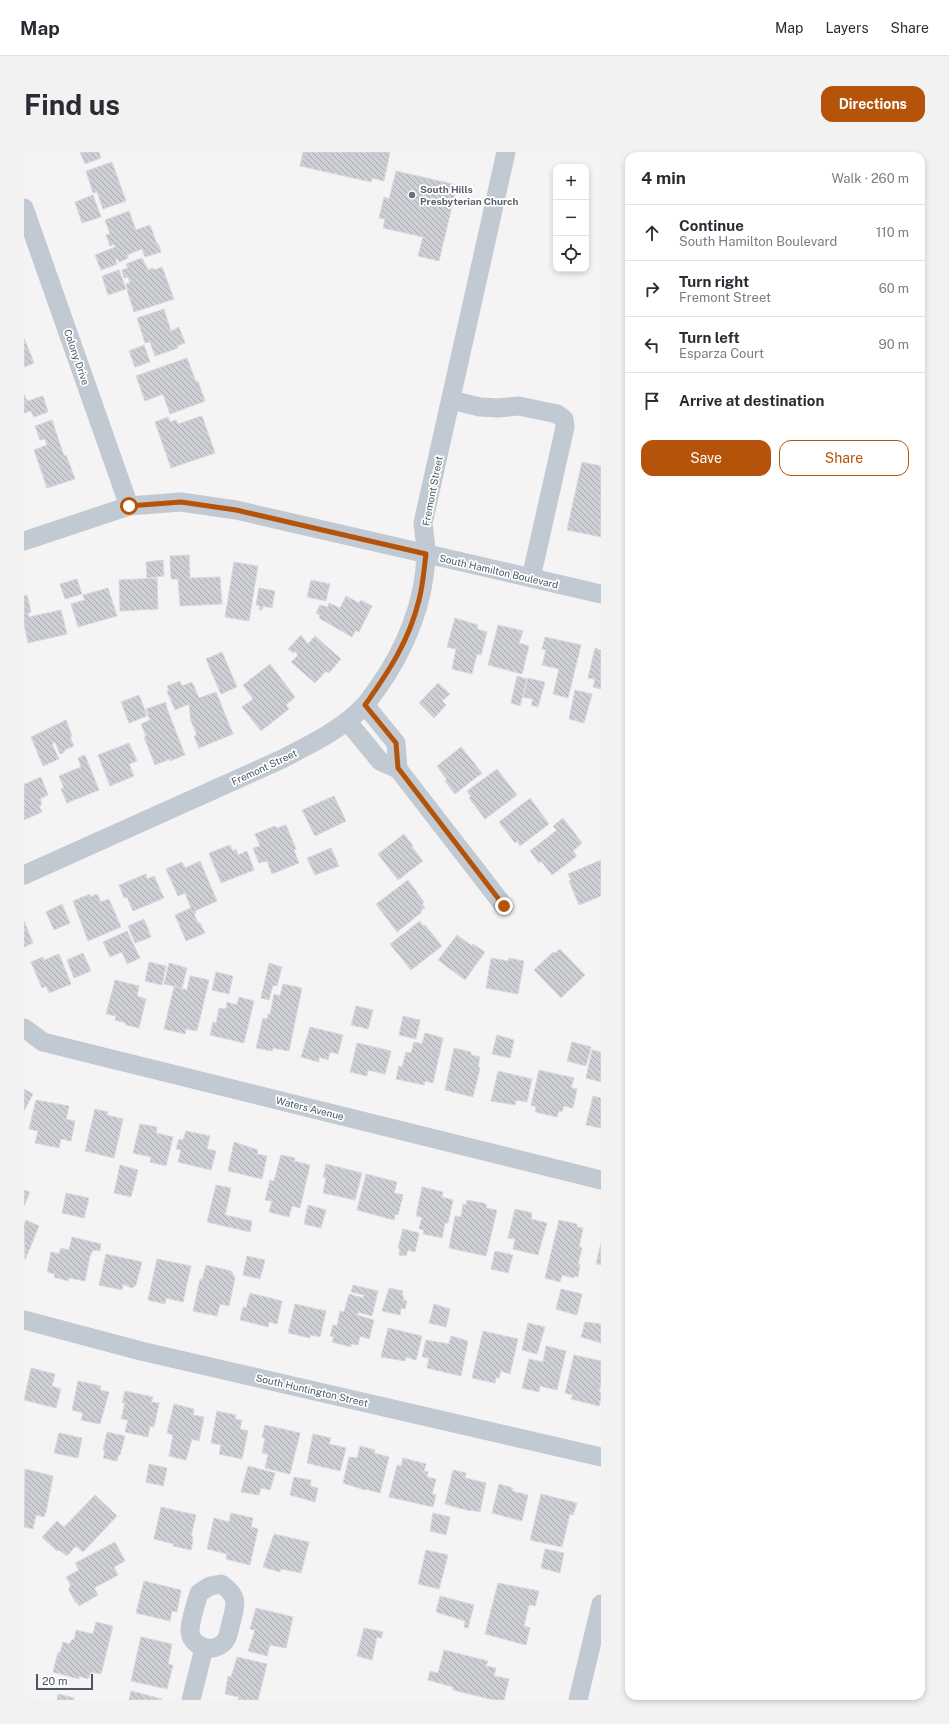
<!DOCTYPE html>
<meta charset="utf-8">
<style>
body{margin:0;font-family:"Public Sans",sans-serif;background:#f2f2f3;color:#2b2b33}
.controls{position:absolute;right:12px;top:12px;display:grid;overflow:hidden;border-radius:8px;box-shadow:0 2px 6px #0003}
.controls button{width:36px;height:36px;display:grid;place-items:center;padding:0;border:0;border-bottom:1px solid #e1e1e2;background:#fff;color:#2b2b33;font:20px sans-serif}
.scale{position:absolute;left:12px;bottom:10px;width:57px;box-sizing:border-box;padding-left:4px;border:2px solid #4a5661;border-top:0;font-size:11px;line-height:14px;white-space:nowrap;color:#4a5661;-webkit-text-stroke:3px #fff;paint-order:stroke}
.stop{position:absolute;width:12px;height:12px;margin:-9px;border:3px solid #b45309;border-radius:50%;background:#fff}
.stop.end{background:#b45309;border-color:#fff;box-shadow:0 1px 4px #0008}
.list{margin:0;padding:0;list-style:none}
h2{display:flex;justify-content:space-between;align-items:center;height:52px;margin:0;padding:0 16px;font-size:17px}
h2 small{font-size:13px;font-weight:400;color:#7c7c81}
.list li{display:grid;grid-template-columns:26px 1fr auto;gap:12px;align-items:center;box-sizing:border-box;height:56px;padding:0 16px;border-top:1px solid #e1e1e2}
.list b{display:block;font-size:15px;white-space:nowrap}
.list p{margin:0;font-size:13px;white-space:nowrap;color:#7c7c81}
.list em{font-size:13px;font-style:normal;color:#7c7c81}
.actions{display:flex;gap:8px;padding:12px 16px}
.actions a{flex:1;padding:9px 0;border:1px solid #b45309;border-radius:12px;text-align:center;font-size:14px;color:#b45309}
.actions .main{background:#b45309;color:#fff}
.icon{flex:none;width:22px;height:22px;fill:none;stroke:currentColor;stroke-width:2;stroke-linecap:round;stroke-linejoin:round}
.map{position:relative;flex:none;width:577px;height:1548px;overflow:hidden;border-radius:12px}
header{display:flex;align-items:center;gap:24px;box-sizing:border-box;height:56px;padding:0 20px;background:#fff;border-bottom:1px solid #e1e1e2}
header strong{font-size:19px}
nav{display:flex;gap:22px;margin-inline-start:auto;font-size:14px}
.intro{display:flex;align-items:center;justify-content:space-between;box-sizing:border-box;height:96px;padding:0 24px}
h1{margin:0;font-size:28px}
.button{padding:10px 18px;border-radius:12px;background:#b45309;color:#fff;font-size:14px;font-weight:700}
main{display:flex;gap:24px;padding:0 24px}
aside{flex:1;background:#fff;border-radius:12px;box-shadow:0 2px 6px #0003}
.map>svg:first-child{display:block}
.building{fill:url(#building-back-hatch);stroke:#d7d9de}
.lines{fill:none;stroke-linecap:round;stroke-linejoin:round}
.minor{stroke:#c1cad2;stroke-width:19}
.route{stroke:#b45309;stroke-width:5}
.worship-dot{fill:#6b7280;stroke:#fff;stroke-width:1.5}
.labels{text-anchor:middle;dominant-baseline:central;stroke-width:3.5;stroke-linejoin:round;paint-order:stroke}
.worship-label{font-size:10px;font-weight:bold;fill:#5b616d;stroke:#fff;text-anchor:start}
.street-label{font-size:10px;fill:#4a5661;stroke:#fff}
</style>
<header>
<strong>Map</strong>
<nav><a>Map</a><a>Layers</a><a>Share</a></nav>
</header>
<div class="intro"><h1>Find us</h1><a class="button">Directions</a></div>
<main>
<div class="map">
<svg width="577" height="1548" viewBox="0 0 577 1548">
<defs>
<pattern id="building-back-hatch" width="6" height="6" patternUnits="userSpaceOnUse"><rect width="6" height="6" fill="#cdcfd5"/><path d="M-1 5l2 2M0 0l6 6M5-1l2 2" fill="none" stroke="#a8abb0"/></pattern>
</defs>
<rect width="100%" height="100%" fill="#f5f3f3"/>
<g class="building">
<polygon points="56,0 75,0 77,6 61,12"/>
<polygon points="279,0 366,0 360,29 348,26 347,30 276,14"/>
<polygon points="88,10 102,49 79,57 73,40 69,41 62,19"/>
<polygon points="372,19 433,33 415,109 394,104 399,85 359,76 361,67 355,66 360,45 365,47"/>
<polygon points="69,43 77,65 58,71 51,50"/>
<polygon points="105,59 112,78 126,73 133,92 134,91 137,100 121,105 118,97 103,103 104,106 95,110 94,107 91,107 93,112 77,118 71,103 91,95 90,92 86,94 82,83 86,82 81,68"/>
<polygon points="118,106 124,118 129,116 130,118 138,115 150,147 110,160 103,138 104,138 102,132 106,131 104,125 100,126 98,118 104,116 102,112"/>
<polygon points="95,118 102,137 84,143 78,124"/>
<polygon points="140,157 147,179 155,175 161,191 153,194 154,196 131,204 126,190 121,191 113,166"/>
<polygon points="0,186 10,211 0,215"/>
<polygon points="120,193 126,210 111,215 105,199"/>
<polygon points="163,206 172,230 174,229 181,249 146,262 139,242 121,249 112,224"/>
<polygon points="0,242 3,249 19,244 24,260 10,265 7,259 0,261"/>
<polygon points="178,264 191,301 147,316 131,270 144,265 146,270 152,268 154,272"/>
<polygon points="28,268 40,304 42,303 51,327 23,336 10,298 23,293 21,287 16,288 11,274"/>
<polygon points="558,310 577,314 577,385 543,378"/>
<polygon points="165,403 166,426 196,425 198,452 156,454 154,427 147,427 146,404"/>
<polygon points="139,408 140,424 123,426 122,410"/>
<polygon points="210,410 234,414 225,469 201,465"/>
<polygon points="133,426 134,457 96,459 95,428"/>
<polygon points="53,427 58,442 41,447 36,432"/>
<polygon points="287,428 306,432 302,449 283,445"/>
<polygon points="84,436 93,464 54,475 47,452 61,448 59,443"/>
<polygon points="235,436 251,439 248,456 239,454 238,458 235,458 236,454 232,453"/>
<polygon points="3,443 7,460 4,461 5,465 37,458 43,482 4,491 0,472 0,444"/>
<polygon points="322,444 335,451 337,448 348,454 335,480 332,478 328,485 295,466 296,463 292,461 296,453 304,455 305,451 316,456"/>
<polygon points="431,466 454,473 453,477 463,480 457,503 453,502 448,522 428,517 432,497 423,495"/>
<polygon points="474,473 499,479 495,491 505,494 498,522 464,513"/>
<polygon points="277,483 284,492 291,484 317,507 305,521 302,519 291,531 267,510 274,503 271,499 269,501 264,497"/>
<polygon points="521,485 557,493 544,546 529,542 535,517 518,513 522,498 518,497"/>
<polygon points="571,496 577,498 577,537 569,535 571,527 564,526"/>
<polygon points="198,500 213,535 197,542 182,507"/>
<polygon points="246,512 271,545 262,553 265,557 237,579 218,555 229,547 219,533"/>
<polygon points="493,524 503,527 496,554 487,551"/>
<polygon points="504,526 521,530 514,555 507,553 509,547 499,545"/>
<polygon points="156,529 158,534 168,530 175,546 192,540 209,582 175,596 170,584 173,583 167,569 165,552 151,558 143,539 145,539 143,534"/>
<polygon points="414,531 426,542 418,549 422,553 410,566 395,551"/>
<polygon points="551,538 568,542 560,571 545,567"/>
<polygon points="115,543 123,564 105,571 97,550"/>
<polygon points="142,550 142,554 161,603 146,609 146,607 131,613 120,585 122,584 117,572 126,568 122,557"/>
<polygon points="42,568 48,584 46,585 50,594 40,598 41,600 36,602 31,590 28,592 35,607 19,614 7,585"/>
<polygon points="105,591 113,609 105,612 110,624 86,634 74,603"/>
<polygon points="437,595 458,621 431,642 421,629 423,628 413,614"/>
<polygon points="61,603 75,638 43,651 37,637 40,636 35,624 57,615 54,606"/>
<polygon points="473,617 493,643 461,667 445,646 447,645 443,639"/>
<polygon points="17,625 24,643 16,647 18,652 15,654 18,660 0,668 0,631 1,632"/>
<polygon points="310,644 322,669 291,684 278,658"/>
<polygon points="506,646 525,672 496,694 493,689 491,691 475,670"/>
<polygon points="539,666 558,691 549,699 553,704 528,723 517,709 515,711 506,699 533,678 529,674"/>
<polygon points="262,673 272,697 270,698 275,711 248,722 243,709 235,711 229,696 236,694 231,682 251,674 253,676"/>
<polygon points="380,682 389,694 388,695 399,709 374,728 354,702"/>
<polygon points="206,693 209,699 212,697 214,703 223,699 230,718 197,731 185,701"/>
<polygon points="307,696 315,714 291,723 283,706"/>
<polygon points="577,708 577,744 555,753 545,729 547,728 544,722"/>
<polygon points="176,709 193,749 171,759 172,761 170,762 174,771 176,771 181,781 162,789 151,763 167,756 161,741 154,744 142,717 158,710 161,716"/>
<polygon points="122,722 123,727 130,724 140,746 109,759 103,745 100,746 95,733"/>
<polygon points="384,728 400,750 398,752 401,756 397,758 398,760 373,780 352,752"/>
<polygon points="66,742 66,745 73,742 77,750 85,747 97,775 64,789 49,749"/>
<polygon points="38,752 46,771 30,778 22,760"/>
<polygon points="120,767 127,785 111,791 104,774"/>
<polygon points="0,769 9,791 0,795"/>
<polygon points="396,769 399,774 401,773 418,794 387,818 366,792"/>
<polygon points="103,779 116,806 103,812 98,800 86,805 79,790"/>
<polygon points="433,783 448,794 449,792 461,800 441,828 414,808"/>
<polygon points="536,797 561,823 537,846 510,818 529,800 531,801"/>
<polygon points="59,801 67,819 50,826 43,808"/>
<polygon points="35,802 47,832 25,841 22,834 18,836 7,810 19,805 20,808"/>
<polygon points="467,806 484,809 485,806 500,809 494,842 462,836"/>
<polygon points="125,810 142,814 138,833 121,829"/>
<polygon points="145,811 163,816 158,836 140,832"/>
<polygon points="245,811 258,815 253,834 249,833 245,848 237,846"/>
<polygon points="192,820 209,824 205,842 188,838"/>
<polygon points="166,824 185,828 173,879 162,877 161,882 140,877 150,835 163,838"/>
<polygon points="91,828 115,834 113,844 122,847 115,876 102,873 102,871 91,868 92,864 82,862"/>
<polygon points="259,832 278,836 265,899 249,896 248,899 232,896 239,866 243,867 244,862 246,863 250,842 256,844"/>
<polygon points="215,845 230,849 220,891 186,883 189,870 192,871 195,856 202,857 203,850 213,853"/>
<polygon points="332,854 349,858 344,877 327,873"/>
<polygon points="379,864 396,868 392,887 375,883"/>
<polygon points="286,875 319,883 314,902 306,900 304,908 295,905 295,910 277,905"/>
<polygon points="401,881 419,886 409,931 401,929 400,933 372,927 375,914 378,915 382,900 387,901 390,890 398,892"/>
<polygon points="473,883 490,888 486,906 468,902"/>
<polygon points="548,890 567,895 562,914 543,909"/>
<polygon points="333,891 367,899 361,922 344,918 343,924 326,920"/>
<polygon points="430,896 447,900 447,903 456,905 454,915 456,916 449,945 421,938"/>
<polygon points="568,898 577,900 577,930 562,926"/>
<polygon points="515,918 550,926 547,936 553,937 549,956 540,954 538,960 535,959 533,965 511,960 512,955 507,953"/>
<polygon points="474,919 508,927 503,950 492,948 491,953 467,949"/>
<polygon points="0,937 9,942 0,959"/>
<polygon points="569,944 577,946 577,976 562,973"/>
<polygon points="12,948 45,954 42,967 51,969 47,989 37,987 35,996 11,991 14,979 5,977"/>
<polygon points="71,957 84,960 83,963 99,967 90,1006 61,999"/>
<polygon points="116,972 133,975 132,981 149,985 142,1014 126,1010 127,1005 109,1001"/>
<polygon points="162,979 186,984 183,997 192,999 187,1018 154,1010 157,998 152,997 155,987 159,988"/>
<polygon points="210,990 234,998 233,1002 243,1004 238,1027 204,1019"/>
<polygon points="257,1003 271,1006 270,1009 286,1013 276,1056 268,1054 265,1065 245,1060 248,1049 241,1048 246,1028 250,1029"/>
<polygon points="302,1012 338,1021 331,1048 299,1041 302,1026 299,1025"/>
<polygon points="96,1013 114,1018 107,1045 90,1041"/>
<polygon points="342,1022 373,1030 370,1041 379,1043 374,1063 371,1062 370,1068 333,1058"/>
<polygon points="192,1033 207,1036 201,1063 228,1069 226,1080 183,1070"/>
<polygon points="398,1035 419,1040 418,1045 429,1048 424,1071 421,1071 418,1086 399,1082 400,1078 395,1077 398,1065 392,1064"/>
<polygon points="0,1038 6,1040 0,1054"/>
<polygon points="42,1041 65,1046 60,1066 38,1061"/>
<polygon points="443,1048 459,1051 463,1053 462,1056 473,1058 462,1104 425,1096 431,1064 437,1065 439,1052 442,1053"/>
<polygon points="284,1053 302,1058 297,1076 280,1072"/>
<polygon points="491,1057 508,1061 507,1067 523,1071 514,1103 489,1097 491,1087 484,1086"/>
<polygon points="2,1068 15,1074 1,1108 0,1073"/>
<polygon points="535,1068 553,1072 553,1075 559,1076 555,1095 558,1096 554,1112 556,1113 554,1125 550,1124 550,1126 538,1123 536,1130 521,1126"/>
<polygon points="379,1077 395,1081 391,1100 384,1098 382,1104 375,1103 376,1096 374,1096"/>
<polygon points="48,1085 77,1092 76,1099 69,1098 66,1104 61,1129 45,1126 44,1129 30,1125 31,1122 23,1120 27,1100 35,1102 37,1096 45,1098"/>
<polygon points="577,1091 577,1113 572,1112"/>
<polygon points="471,1099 489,1103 484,1121 467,1117"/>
<polygon points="82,1102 118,1110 112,1133 108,1136 99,1132 98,1138 75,1133"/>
<polygon points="223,1104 241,1108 236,1127 219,1123"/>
<polygon points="133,1107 167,1114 159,1150 142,1146 141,1152 124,1148"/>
<polygon points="182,1113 207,1119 211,1126 205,1154 196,1152 193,1164 169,1159 176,1127 178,1128"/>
<polygon points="329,1133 354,1139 348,1164 334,1160 333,1163 350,1168 345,1187 336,1184 334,1193 327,1192 327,1195 308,1190 310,1185 306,1184 309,1173 313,1174 316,1159 320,1160 325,1142 339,1146 340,1143 327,1140"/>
<polygon points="365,1136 379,1139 378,1144 380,1144 379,1148 383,1149 381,1157 377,1156 376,1163 358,1159"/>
<polygon points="537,1137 558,1142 553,1163 532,1157"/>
<polygon points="226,1141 258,1149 253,1172 245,1170 244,1175 216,1168 219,1155 222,1156"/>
<polygon points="271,1152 302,1159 296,1185 286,1183 286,1186 264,1181"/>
<polygon points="410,1152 426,1157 422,1175 405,1171"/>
<polygon points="561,1170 577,1172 577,1191 557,1185"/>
<polygon points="504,1171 521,1175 513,1202 498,1198"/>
<polygon points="364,1176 398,1184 392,1208 382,1205 381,1209 357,1205"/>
<polygon points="459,1179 494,1187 486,1222 477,1219 475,1226 472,1225 471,1231 448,1226"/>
<polygon points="427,1184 444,1189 437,1224 403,1216 405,1206 398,1205 402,1188 425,1192"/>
<polygon points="522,1194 542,1199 533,1238 516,1234 515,1240 498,1236 505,1207 519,1210"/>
<polygon points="550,1203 577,1209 577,1232 575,1240 577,1240 577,1246 575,1254 547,1247 549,1243 541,1241"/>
<polygon points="7,1216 31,1222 28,1234 37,1237 32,1256 0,1248"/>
<polygon points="54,1229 77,1234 76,1238 85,1240 76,1272 57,1268 59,1261 48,1258"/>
<polygon points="101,1239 129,1245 127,1250 135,1251 130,1275 126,1274 124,1285 101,1280 104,1268 97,1267 101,1251 98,1251"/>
<polygon points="150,1252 170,1257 169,1263 180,1265 175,1289 168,1287 162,1308 145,1304 149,1283 143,1281"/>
<polygon points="193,1259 212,1263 211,1267 218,1268 216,1277 224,1279 218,1307 195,1302 197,1293 187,1291"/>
<polygon points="241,1273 276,1281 266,1322 241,1316 244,1302 238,1301 241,1286 238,1285"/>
<polygon points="83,1280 101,1284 96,1303 94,1303 93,1309 79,1306 81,1299 79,1298"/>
<polygon points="35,1281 58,1286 54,1306 30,1301"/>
<polygon points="289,1282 307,1286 305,1292 322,1296 316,1319 283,1311"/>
<polygon points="336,1294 351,1298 350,1301 365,1305 356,1341 342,1337 341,1338 319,1331 325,1305 333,1306"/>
<polygon points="379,1306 402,1312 400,1319 404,1320 403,1325 412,1327 408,1342 412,1343 409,1355 365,1345 373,1313 377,1314"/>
<polygon points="125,1312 143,1316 139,1334 122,1330"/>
<polygon points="224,1314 251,1321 246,1338 237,1336 235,1343 217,1340"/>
<polygon points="1,1317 29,1324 22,1360 20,1365 12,1363 9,1377 0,1375"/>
<polygon points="429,1318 442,1321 441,1326 462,1331 456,1360 447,1358 446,1359 421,1352"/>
<polygon points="270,1325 287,1328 286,1334 294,1336 291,1350 266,1343"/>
<polygon points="475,1332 489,1336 488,1339 504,1343 498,1369 468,1361"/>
<polygon points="517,1342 553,1351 549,1363 546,1362 538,1395 506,1388"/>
<polygon points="71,1343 93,1364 59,1400 52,1394 43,1404 35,1398 33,1399 18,1385 33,1369 40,1375"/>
<polygon points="137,1355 172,1363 167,1384 169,1384 168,1389 169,1389 167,1398 149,1394 150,1392 130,1387"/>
<polygon points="207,1361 229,1366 227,1375 234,1377 226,1413 202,1407 203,1402 183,1397 190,1366 205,1370"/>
<polygon points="409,1361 426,1365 422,1383 406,1379"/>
<polygon points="250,1382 285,1390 277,1421 257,1417 256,1420 239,1415"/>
<polygon points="91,1390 101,1409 90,1415 94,1423 70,1436 74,1443 55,1454 53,1450 52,1451 45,1438 45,1435 47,1434 42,1425 55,1418 51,1411"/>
<polygon points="521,1397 540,1401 536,1421 517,1416"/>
<polygon points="402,1398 424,1403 415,1437 394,1432"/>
<polygon points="120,1429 157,1438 153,1460 148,1459 146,1469 112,1461"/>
<polygon points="474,1431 515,1439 511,1454 505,1453 500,1474 506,1476 502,1493 461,1482"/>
<polygon points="416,1444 450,1453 444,1476 440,1475 441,1469 412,1460"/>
<polygon points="232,1456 269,1465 262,1496 246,1493 243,1504 224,1499 231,1478 226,1477"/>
<polygon points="72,1470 89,1474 77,1522 67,1520 64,1527 55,1524 55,1527 29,1520 34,1500 36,1501 39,1490 46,1492 48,1487 50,1488 52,1478 69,1482"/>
<polygon points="340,1476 359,1480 357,1486 353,1485 348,1508 333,1504"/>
<polygon points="117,1485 148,1492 144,1512 149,1513 143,1537 107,1529"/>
<polygon points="420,1498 464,1509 462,1514 472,1516 470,1524 485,1527 480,1548 470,1548 429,1538 429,1535 404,1528 406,1519 414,1521"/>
<polygon points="213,1505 243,1512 234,1548 214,1548 215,1545 201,1542 204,1524 207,1525"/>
<polygon points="107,1539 138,1547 137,1548 105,1548"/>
<polygon points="34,1542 50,1546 50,1548 33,1548"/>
</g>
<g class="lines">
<g class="minor">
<polyline points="0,56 105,354"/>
<polyline points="427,248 456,255 474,256 495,254 533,262 540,267 541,275 507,426"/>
<polyline points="0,389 105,354 157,350 212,358 577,442"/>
<polyline points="341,553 372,591 374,617"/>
<polyline points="323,569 356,609 374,617 480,754"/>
<path d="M0 723 256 608C285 593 317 578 340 554 345 549 349 542 353 537 381 498 401 450 402 402 402 392 400 381 399 371L482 0"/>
<polyline points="0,876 19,890 577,1028"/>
<polyline points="0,1168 117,1199 577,1305"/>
<path d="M197 1432C217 1445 211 1455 206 1475 205 1479 204 1486 201 1489 190 1503 165 1495 166 1477 167 1465 172 1452 175 1441L186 1434Z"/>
<polyline points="167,1548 180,1496"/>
<polyline points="554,1548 577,1452"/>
</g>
</g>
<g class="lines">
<path class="route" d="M105 354 157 350 212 358 402 402C400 417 399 433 395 448 385 489 365 519 341 553L372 591 374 616 480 754"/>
</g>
<circle class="worship-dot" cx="388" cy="43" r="4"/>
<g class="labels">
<g class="worship-label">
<text x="396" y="37">South Hills<tspan x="396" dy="12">Presbyterian Church</tspan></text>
</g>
<g class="street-label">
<text transform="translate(53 205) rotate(71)">Colony Drive</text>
<text transform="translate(408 339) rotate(-79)">Fremont Street</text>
<text transform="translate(475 419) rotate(13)">South Hamilton Boulevard</text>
<text transform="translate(240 615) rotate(-25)">Fremont Street</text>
<text transform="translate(286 956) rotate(14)">Waters Avenue</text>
<text transform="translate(288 1238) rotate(13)">South Huntington Street</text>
</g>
</g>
</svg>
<div class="controls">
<button>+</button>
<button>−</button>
<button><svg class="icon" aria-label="locate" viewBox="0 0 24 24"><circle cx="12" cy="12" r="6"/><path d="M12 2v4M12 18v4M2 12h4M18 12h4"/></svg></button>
</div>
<div class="scale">20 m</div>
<div class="stop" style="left:105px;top:354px"></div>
<div class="stop end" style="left:480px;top:754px"></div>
</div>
<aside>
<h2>4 min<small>Walk · 260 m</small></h2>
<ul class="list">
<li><svg class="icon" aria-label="ahead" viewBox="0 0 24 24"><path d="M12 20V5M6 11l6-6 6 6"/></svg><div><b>Continue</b><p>South Hamilton Boulevard</p></div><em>110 m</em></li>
<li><svg class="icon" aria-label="right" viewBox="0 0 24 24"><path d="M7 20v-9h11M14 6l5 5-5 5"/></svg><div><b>Turn right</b><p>Fremont Street</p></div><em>60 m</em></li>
<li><svg class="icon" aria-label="left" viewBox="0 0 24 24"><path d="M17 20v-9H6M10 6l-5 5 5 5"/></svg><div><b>Turn left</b><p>Esparza Court</p></div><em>90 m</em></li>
<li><svg class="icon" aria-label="arrive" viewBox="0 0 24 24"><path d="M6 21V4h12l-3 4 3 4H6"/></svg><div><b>Arrive at destination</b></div></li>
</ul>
<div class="actions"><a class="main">Save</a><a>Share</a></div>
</aside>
</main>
